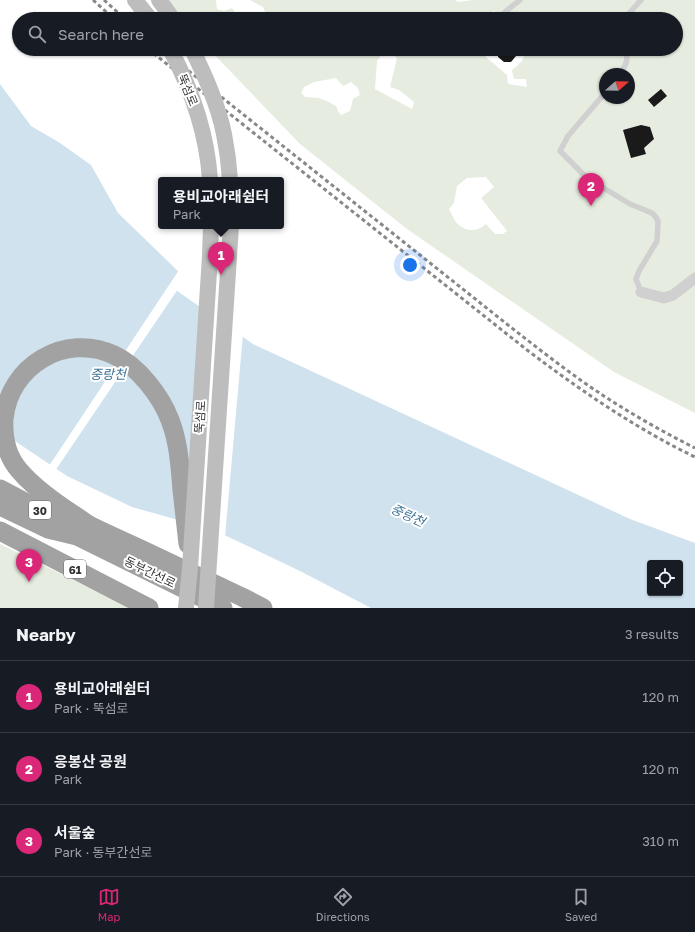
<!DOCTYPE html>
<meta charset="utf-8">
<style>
body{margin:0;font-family:"Golos Text","Noto Sans KR",sans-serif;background:#20242c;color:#f1f3f6}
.controls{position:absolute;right:12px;bottom:12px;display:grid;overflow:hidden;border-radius:4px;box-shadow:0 1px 3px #0004}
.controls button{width:36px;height:36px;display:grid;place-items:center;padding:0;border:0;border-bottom:1px solid #363941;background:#171b24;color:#f1f3f6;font:20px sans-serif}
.compass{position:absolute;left:599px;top:68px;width:36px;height:36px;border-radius:50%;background:#171b24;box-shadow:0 1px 3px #0004;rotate:70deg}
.you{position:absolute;left:410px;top:265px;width:14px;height:14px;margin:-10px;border:3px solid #fff;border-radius:50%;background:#1a73e8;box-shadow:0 0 0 6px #1a73e833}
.badge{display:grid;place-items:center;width:26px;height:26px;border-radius:50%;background:#db2777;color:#fff;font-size:13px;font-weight:700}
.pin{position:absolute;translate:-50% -33px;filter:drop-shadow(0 1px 2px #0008)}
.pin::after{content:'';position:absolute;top:21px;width:14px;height:12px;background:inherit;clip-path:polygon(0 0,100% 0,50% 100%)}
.popup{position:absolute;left:158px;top:177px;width:126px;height:52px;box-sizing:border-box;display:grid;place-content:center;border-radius:4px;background:#171b24;filter:drop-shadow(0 1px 3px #0005);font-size:13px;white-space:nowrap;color:#9ea1a6}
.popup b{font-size:15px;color:#f1f3f6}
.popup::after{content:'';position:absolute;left:50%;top:100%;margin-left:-8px;border:8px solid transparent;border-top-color:#171b24}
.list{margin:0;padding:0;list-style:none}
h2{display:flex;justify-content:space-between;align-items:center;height:52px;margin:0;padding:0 16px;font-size:17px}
h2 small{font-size:13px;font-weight:400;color:#9ea1a6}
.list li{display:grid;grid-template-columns:26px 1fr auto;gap:12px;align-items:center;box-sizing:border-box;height:72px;padding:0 16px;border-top:1px solid #363941}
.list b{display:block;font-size:15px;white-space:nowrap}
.list p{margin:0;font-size:13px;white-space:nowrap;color:#9ea1a6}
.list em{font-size:13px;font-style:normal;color:#9ea1a6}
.icon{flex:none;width:22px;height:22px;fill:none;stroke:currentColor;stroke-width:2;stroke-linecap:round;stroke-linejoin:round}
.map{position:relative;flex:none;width:695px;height:608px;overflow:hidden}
.search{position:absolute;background:#171b24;box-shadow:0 1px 3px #0004;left:12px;right:12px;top:12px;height:44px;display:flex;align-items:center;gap:10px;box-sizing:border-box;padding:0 14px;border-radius:22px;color:#9ea1a6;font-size:15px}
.sheet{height:268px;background:#171b24}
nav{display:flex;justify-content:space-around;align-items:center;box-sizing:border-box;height:56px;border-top:1px solid #363941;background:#171b24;font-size:11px;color:#9ea1a6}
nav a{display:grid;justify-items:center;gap:2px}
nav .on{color:#db2777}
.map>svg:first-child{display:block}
.green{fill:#e6ecdf;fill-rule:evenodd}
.water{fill:#cfe2ee;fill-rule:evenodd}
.pier{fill:#fff}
.building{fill:#1a1a1a}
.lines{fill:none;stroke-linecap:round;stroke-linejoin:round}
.service{stroke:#d0d0d0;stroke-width:5.5}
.minor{stroke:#d0d0d0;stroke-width:11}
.secondary{stroke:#bdbdbd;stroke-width:16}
.trunk{stroke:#a2a2a2;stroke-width:19}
.rail{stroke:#888;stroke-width:3;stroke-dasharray:4 3;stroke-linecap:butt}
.secondary-bridge{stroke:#bdbdbd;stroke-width:16}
.labels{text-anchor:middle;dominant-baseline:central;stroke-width:4;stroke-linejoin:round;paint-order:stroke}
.shield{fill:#fff;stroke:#707070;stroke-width:1}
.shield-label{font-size:11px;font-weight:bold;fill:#333}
.street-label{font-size:12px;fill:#333;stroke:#fff}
.water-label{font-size:13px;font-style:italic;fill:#3f7597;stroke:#fff}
</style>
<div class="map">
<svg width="695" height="608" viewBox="0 0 695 608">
<rect width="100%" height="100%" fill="#fff"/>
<g class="green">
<polygon points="168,0 216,0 217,9 224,11 232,8 240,19 184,19"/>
<path d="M250 0H455L458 2 473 0H695V413L614 372 407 229 300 144 209 49H386L377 61 375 89 412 109 414 102 399 90 390 87 397 58 387 49H483L486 57 507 75 508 84 527 87 526 79H514L512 70C519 64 527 59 524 49H676V19H492L495 10 482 19H248L240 13 266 14 263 7ZM605 74H629V98H605ZM336 78 343 86 351 82 358 88 360 95 353 99 350 111 341 115 338 111 336 106 327 101 319 98 305 97 301 93 304 87 314 82ZM486 177 494 187 481 198 507 231 503 234H495L486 224C476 233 464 232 455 221 453 217 451 213 449 209L454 203 457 186 467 178Z"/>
<polygon points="0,544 130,608 0,608"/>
</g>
<path class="water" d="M0 84 31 126 60 143 91 165 118 213 180 273 173 288 253 344 630 519 695 543V608H371L302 572 214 530 132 507 67 476 0 431ZM650 563H680V593H650Z"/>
<g class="pier">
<polygon points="179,270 182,274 176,288 178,289 55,471 49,466"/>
<polygon points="203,306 243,334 225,537 213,532 181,523 191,445"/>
</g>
<g class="building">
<polygon points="498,49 515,49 516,56 511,62 504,62 498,57"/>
<polygon points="661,89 667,96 654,107 648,100"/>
<polygon points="641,125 650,127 654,139 644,148 646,154 631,158 623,130"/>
</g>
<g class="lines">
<g class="service">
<polyline points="505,12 520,0"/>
<polyline points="624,19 641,0"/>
<path d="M620 74C626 65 629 60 625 49"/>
<polyline points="605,93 568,136 560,151 587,178 630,204 652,213 655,216 658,221 657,241 639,271 636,279 641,292"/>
</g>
<polyline class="minor" points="641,292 664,298 673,295 695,278"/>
<g class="secondary">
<polyline points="135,0 150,19"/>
<polyline points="159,0 173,19"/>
</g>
<g class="trunk">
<polyline points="0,489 53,517 73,533"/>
<polyline points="0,506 48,529 77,536 223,608"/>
<polyline points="0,531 149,608"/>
<path d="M188 544C186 526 184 508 182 490 180 467 179 443 170 420 161 396 138 366 114 355 65 332 9 366 4 419 3 437 7 456 19 470 33 487 53 501 71 513 78 517 84 522 91 526 109 535 128 543 147 552 178 567 210 582 242 597L263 608"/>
</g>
<g class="rail">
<polyline points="93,0 114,19"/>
<polyline points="104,0 125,19"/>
<path d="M148 49 527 350C580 390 635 428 695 457"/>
<path d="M161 49 508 325C540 350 573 376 607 398 635 416 665 433 695 448"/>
</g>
<g class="secondary-bridge">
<path d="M170 49C192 90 207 133 210 180"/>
<path d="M192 49C205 76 218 104 224 134 227 149 229 164 230 180"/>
<polyline points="186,608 190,568 210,256 211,226"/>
<polyline points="206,608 231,226"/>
</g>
</g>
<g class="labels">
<g class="shield">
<rect x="29" y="501" width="22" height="18" rx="3"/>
<rect x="64" y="560" width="22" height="18" rx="3"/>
</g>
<g class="shield-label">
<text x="40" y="510">30</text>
<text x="75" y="569">61</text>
</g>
<g class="street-label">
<text transform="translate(188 90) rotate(68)">뚝섬로</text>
<text transform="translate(200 417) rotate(-86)">뚝섬로</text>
<text transform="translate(150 572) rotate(26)">동부간선로</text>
</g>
<g class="water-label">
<text x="108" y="374">중랑천</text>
<text transform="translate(408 515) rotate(25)">중랑천</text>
</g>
</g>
</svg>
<div class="controls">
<button><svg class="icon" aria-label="locate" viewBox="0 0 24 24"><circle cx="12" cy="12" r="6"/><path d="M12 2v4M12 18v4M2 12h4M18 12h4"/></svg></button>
</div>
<svg class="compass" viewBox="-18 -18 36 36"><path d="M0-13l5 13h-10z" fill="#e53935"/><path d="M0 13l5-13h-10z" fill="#9ea1a6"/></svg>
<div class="you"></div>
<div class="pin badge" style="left:221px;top:275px">1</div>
<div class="popup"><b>용비교아래쉼터</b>Park</div>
<div class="pin badge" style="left:591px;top:206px">2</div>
<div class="pin badge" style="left:29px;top:582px">3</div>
<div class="search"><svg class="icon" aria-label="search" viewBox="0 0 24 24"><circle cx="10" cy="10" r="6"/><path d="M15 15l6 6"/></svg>Search here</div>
</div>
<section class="sheet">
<h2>Nearby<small>3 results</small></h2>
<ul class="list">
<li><span class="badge">1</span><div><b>용비교아래쉼터</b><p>Park · 뚝섬로</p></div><em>120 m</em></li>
<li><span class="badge">2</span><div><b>응봉산 공원</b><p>Park</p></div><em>120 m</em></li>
<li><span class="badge">3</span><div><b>서울숲</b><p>Park · 동부간선로</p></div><em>310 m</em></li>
</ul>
</section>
<nav>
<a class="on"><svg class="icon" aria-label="map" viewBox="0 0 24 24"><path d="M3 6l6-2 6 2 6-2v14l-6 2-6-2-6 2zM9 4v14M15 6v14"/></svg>Map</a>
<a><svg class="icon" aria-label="directions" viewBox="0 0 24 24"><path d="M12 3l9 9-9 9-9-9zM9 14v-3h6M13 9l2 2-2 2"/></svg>Directions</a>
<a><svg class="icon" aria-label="saved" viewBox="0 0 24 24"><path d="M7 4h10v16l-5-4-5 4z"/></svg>Saved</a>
</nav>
